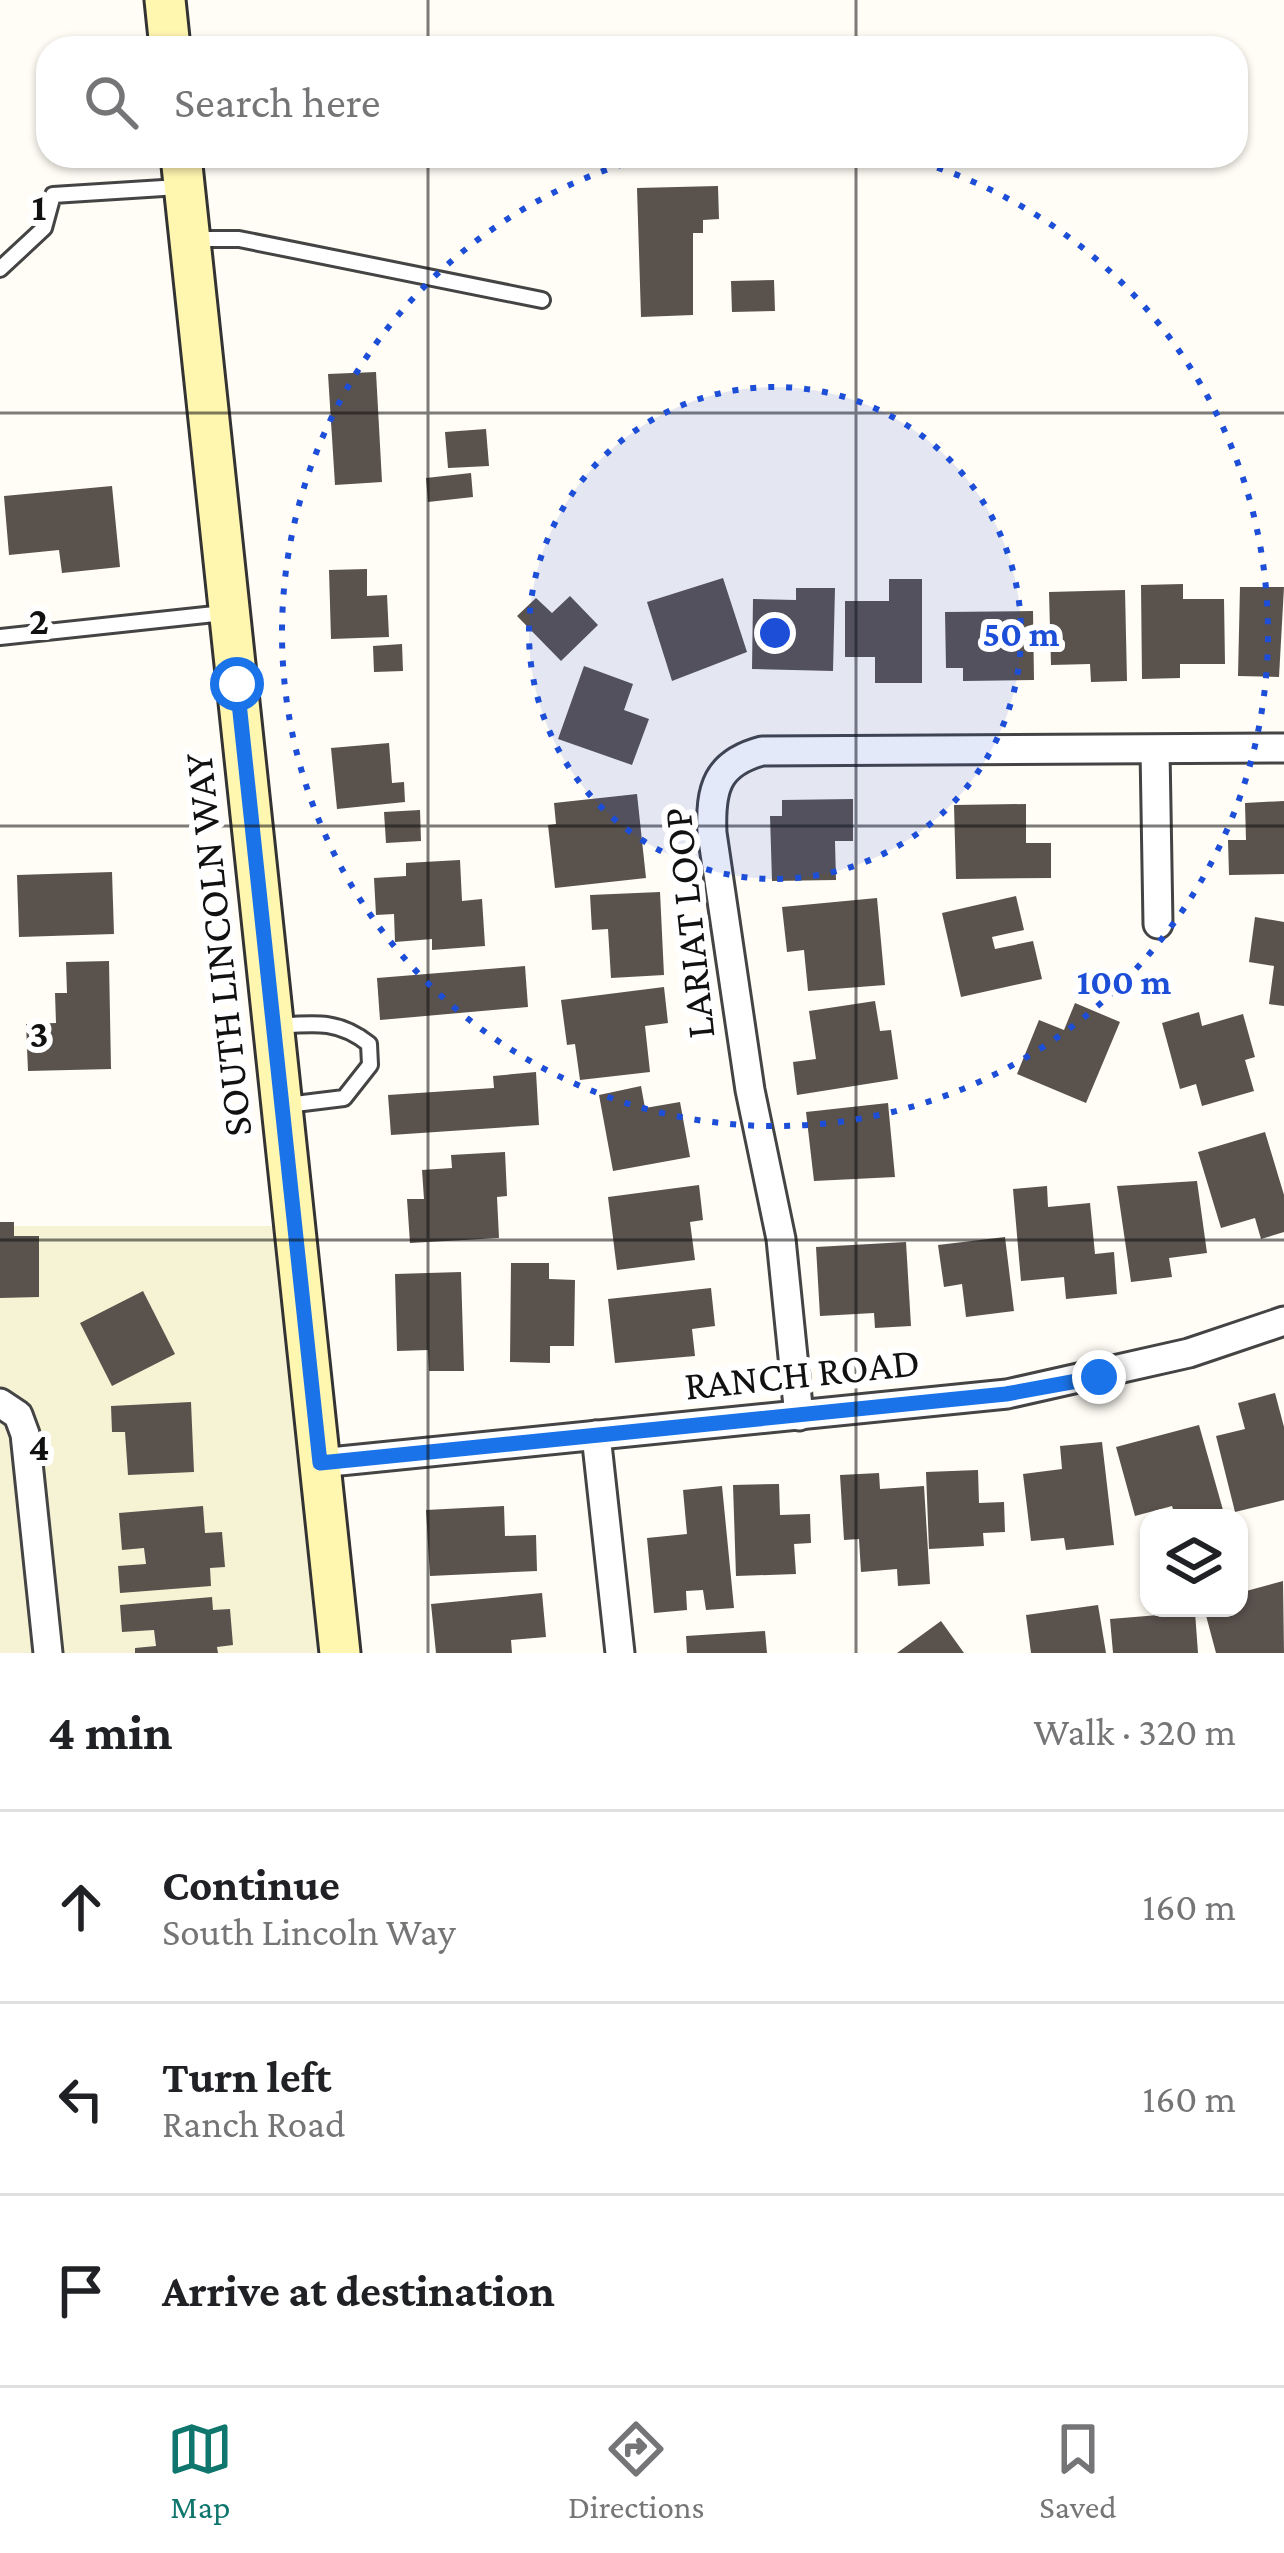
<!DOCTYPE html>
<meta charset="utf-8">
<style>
body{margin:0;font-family:"Crimson Pro",serif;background:#f2f2f2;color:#202124}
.controls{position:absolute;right:36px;bottom:36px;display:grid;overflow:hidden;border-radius:24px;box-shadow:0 3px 9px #0004}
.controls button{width:108px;height:108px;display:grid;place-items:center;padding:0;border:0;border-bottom:3px solid #e0e0e0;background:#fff;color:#202124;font:60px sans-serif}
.stop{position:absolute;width:36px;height:36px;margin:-27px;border:9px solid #1a73e8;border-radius:50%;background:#fff}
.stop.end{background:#1a73e8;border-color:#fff;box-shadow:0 3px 12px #0008}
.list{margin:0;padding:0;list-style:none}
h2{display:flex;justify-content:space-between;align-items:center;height:156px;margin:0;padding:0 48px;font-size:51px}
h2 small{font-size:39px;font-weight:400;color:#757577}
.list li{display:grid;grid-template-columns:78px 1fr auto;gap:36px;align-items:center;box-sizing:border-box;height:192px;padding:0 48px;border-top:3px solid #e0e0e0}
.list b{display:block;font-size:45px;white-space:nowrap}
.list p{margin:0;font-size:39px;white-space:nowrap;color:#757577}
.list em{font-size:39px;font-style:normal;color:#757577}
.icon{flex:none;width:66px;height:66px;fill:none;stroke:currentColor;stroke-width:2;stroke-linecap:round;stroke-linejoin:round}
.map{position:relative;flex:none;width:1284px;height:1653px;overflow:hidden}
.search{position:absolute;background:#fff;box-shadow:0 3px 9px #0004;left:36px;right:36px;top:36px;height:132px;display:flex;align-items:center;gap:30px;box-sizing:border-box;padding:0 42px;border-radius:36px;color:#757577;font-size:45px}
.sheet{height:732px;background:#fff}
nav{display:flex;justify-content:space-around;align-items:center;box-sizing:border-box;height:168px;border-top:3px solid #e0e0e0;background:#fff;font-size:33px;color:#757577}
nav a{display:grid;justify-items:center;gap:6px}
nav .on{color:#0f766e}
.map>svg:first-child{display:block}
.farmland{fill:#f6f3d4}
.building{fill:#5a524d}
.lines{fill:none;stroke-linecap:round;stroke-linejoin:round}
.service-casing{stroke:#444;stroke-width:20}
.minor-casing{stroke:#444;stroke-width:33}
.secondary-casing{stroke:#333;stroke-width:45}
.service{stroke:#fff;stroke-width:14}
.minor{stroke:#fff;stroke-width:27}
.secondary{stroke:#fff6b0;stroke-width:39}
.route{stroke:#1a73e8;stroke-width:15}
.grid{fill:none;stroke:#111;stroke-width:3;stroke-opacity:0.55}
.ring{fill:none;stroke:#1d4ed8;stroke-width:6;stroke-dasharray:6 12}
.labels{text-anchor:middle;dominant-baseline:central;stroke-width:12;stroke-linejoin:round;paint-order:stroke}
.street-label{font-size:42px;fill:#111;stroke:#fff}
.grid-label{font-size:39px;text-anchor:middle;font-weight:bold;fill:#111;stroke:#fff;stroke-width:12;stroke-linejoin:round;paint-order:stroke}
.centre{fill:#1d4ed8;stroke:#fff;stroke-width:6}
.ring-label{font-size:36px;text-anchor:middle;font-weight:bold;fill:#1d4ed8;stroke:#fff;stroke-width:12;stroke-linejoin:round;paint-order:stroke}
</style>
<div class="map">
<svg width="1284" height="1653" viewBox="0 0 1284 1653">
<rect width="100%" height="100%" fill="#fffdf5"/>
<polygon class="farmland" points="0,1226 276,1226 318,1653 0,1653"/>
<g class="building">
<polygon points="718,186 719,219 703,220 703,233 693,233 693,315 641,317 637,188"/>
<polygon points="774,280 775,311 732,312 731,281"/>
<polygon points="376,372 382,482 335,485 328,374"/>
<polygon points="486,429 489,466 448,468 445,432"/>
<polygon points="471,473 473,497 428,502 426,478"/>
<polygon points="112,486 120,567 62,573 59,550 9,555 4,496"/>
<polygon points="367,569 367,596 387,595 389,637 331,639 329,570"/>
<polygon points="723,578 747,652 672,681 647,602"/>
<polygon points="889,579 922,579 922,683 875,683 875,657 845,657 845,601 889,601"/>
<polygon points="1183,584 1183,599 1224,599 1225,664 1180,664 1180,678 1142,679 1141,585"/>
<polygon points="1240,587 1284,587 1279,677 1238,676"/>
<polygon points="796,588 835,588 833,671 752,669 753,599 796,600"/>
<polygon points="1125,590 1127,681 1091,682 1090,664 1051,665 1049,592"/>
<polygon points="570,596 598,625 561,661 517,616 536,598 552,613"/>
<polygon points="1033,611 1034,680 963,681 963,668 946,668 945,612"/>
<polygon points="402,644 403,671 374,672 373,646"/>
<polygon points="584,666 633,684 624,710 649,719 632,765 558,739"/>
<polygon points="389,743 392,783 404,782 405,802 337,809 331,748"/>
<polygon points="637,794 646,878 555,888 548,825 556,824 554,803"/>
<polygon points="853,799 853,841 835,841 836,880 772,881 770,816 782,816 782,800"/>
<polygon points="1284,801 1284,874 1229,875 1228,840 1246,840 1245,803"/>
<polygon points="1026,804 1026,843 1051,843 1051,878 956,879 954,805"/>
<polygon points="420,810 421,841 386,843 384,812"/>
<polygon points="460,860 462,901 482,899 485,946 432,950 432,939 395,942 394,914 376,915 374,878 406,876 406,863"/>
<polygon points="112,872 114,934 19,937 17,875"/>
<polygon points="660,892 664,975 611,978 608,929 592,930 590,895"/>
<polygon points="1016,896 1024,930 992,937 995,949 1033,941 1042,979 961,997 942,913"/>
<polygon points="877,898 885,985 808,991 804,950 787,952 782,907"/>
<polygon points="1255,917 1284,922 1284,1006 1269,1004 1274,966 1249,962"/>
<polygon points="109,961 111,1069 28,1071 26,1024 56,1023 55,993 67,993 66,962"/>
<polygon points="525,966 528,1007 380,1020 377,978"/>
<polygon points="664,987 668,1023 645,1026 650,1072 580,1080 575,1044 567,1045 561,1000"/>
<polygon points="875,1001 880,1031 891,1030 898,1079 797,1095 793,1062 816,1059 809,1011"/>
<polygon points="1075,1003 1120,1022 1086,1103 1017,1074 1039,1020 1064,1030"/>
<polygon points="1199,1012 1202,1026 1243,1014 1255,1057 1245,1060 1254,1091 1202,1106 1196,1084 1180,1089 1162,1023"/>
<polygon points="536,1072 539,1125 391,1135 388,1095 494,1088 493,1076"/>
<polygon points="641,1086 645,1108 680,1102 690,1157 613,1171 599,1095"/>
<polygon points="888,1103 895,1177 814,1181 806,1112"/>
<polygon points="1265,1132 1284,1195 1284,1232 1261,1239 1255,1218 1221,1228 1198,1152"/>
<polygon points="505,1152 507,1196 497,1197 499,1238 410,1243 407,1199 424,1199 422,1170 452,1168 451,1155"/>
<polygon points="1197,1181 1207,1253 1169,1258 1172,1277 1131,1282 1117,1186"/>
<polygon points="699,1185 703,1220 690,1222 695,1260 617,1270 608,1197"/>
<polygon points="1047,1186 1048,1207 1090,1203 1095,1254 1114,1252 1117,1294 1066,1299 1064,1277 1021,1281 1013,1189"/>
<polygon points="0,1222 14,1222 14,1236 39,1236 39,1297 0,1298"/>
<polygon points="1005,1237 1014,1311 966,1317 962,1284 944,1287 938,1245"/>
<polygon points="906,1242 911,1326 875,1328 874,1313 820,1316 816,1247"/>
<polygon points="511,1263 549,1263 549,1279 575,1280 574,1346 550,1346 550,1363 510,1362"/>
<polygon points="461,1272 464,1371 429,1371 428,1350 397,1351 395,1274"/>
<polygon points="711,1288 715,1326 692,1329 695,1356 615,1363 608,1299"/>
<polygon points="143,1291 175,1354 112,1386 80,1323"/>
<polygon points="1275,1393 1284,1427 1284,1500 1235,1512 1216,1436 1245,1429 1238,1403"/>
<polygon points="191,1402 194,1472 128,1475 125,1432 112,1432 111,1406"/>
<polygon points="1199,1425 1223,1510 1176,1518 1172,1506 1135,1516 1116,1447"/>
<polygon points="1102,1442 1114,1545 1066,1550 1064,1538 1031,1541 1023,1474 1062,1469 1060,1446"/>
<polygon points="978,1470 979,1503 1004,1502 1005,1532 983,1533 984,1546 929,1549 926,1472"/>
<polygon points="879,1473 880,1489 924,1486 930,1584 898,1586 897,1569 861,1572 859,1539 844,1540 840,1475"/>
<polygon points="779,1484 780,1515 810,1514 811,1543 794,1544 796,1574 736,1576 733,1485"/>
<polygon points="722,1486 734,1608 706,1610 703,1590 686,1591 687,1610 654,1613 647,1538 687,1534 683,1490"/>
<polygon points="203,1506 205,1533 222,1532 225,1567 210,1568 211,1586 120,1593 118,1566 146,1564 144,1548 122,1550 119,1513"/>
<polygon points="504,1506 505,1536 536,1535 537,1571 430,1576 426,1510"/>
<polygon points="1283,1581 1284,1653 1216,1653 1204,1608 1239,1608 1239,1593"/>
<polygon points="542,1593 546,1637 511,1640 512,1653 436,1653 431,1604"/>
<polygon points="212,1597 213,1610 230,1609 233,1645 217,1647 218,1653 135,1653 135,1648 156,1646 154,1630 122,1632 120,1605"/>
<polygon points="1098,1605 1106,1653 1031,1653 1026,1615"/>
<polygon points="1195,1612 1198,1653 1113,1653 1110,1619"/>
<polygon points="941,1621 964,1653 897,1653"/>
<polygon points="765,1631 767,1653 687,1653 686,1636"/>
</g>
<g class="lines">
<g class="service-casing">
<g id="service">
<polyline points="195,239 239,239 542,300"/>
<polyline points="0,269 44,228 53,195 179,187"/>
<polyline points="0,637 224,613"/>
<path d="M278 1026C315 1023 339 1020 369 1044L370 1065 344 1098 287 1105"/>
</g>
</g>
<g class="minor-casing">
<g id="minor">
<polyline points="1155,750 1158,924"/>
<polyline points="0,1403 18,1415 25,1434 48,1653"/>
<path d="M799 1416 781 1239 750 1090 712 833C710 788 717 763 762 751L1284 748"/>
<polyline points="596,1435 620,1653"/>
<polyline points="320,1463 1007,1394 1189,1353 1284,1321"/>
</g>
</g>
<g class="secondary-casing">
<g id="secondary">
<polyline points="165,0 170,48"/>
<polyline points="181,156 340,1653"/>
</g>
</g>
<use href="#service" class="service"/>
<use href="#minor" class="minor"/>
<use href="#secondary" class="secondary"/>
</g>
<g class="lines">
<polyline class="route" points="237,684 320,1463 1006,1394 1099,1377"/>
</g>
<path class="grid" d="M428 0V48M856 0V48M428 156V1653M856 156V1653M0 413H1284M0 826H1284M0 1240H1284"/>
<circle cx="775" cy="633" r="246" fill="#1d4ed8" fill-opacity=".12"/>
<g class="ring">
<circle cx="775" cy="633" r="246"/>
<path d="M903 157A493 493 0 1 1 647 157"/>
</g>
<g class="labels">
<g class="street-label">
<text transform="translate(688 923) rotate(-96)">LARIAT LOOP</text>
<text transform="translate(217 945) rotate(-96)">SOUTH LINCOLN WAY</text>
<text transform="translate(802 1373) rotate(-6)">RANCH ROAD</text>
</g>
</g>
<g class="grid-label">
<text x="39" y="220">1</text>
<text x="39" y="634">2</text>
<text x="39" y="1047">3</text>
<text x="39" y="1460">4</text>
</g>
<circle cx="775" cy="633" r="18" class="centre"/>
<g class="ring-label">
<text x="1021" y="646">50 m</text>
<text x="1124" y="994">100 m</text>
</g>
</svg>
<div class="controls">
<button><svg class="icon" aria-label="layers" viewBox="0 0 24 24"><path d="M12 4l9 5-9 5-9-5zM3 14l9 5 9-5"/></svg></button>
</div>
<div class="stop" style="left:237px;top:684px"></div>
<div class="stop end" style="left:1099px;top:1377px"></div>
<div class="search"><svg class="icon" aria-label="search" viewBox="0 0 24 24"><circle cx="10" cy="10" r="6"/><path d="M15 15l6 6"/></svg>Search here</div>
</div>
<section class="sheet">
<h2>4 min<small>Walk · 320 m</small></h2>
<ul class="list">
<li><svg class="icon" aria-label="ahead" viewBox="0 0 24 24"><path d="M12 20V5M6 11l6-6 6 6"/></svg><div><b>Continue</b><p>South Lincoln Way</p></div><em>160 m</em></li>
<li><svg class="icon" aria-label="left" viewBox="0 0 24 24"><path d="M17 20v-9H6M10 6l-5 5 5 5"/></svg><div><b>Turn left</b><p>Ranch Road</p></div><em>160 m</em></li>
<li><svg class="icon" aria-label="arrive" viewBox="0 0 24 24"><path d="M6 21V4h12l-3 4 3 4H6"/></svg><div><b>Arrive at destination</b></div></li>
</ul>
</section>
<nav>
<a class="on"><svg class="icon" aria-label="map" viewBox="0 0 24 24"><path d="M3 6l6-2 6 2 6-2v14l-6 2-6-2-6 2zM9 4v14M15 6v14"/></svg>Map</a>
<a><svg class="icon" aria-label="directions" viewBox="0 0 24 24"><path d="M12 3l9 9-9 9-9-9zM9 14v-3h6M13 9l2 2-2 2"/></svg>Directions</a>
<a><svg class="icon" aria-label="saved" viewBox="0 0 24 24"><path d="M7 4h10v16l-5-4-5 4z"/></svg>Saved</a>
</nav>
